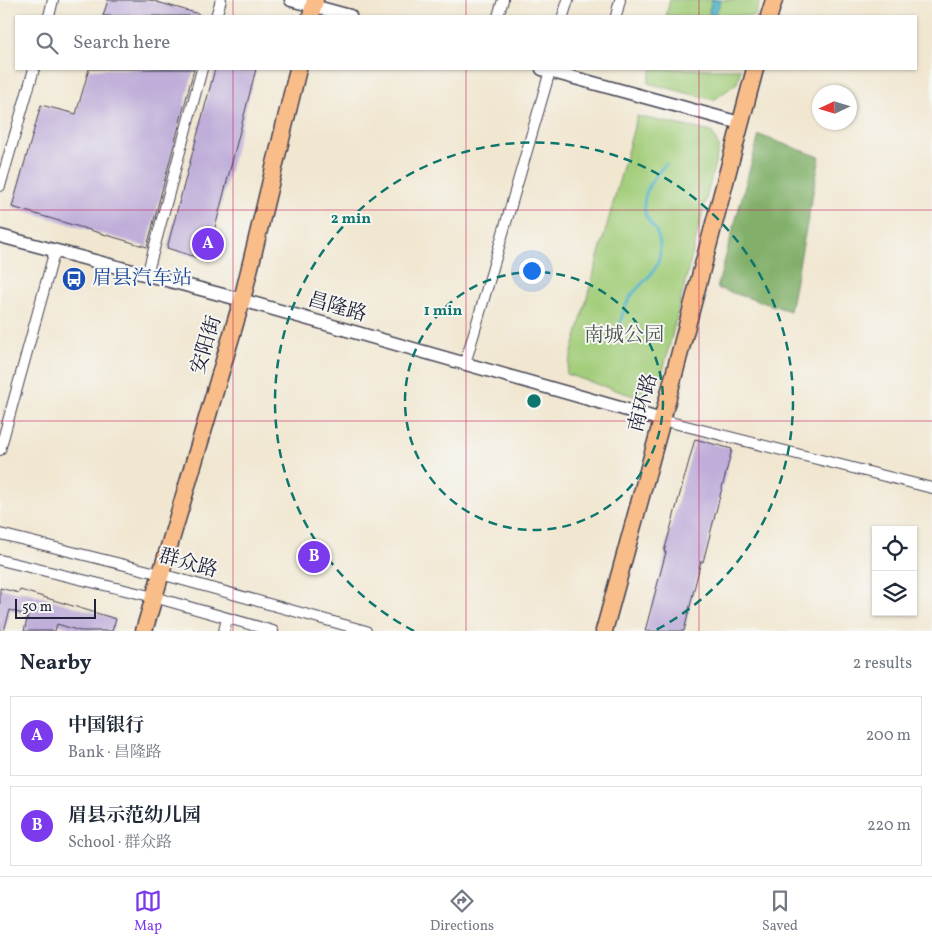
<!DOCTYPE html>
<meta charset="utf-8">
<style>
body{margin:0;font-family:Vollkorn,"Noto Serif SC",serif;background:#f2f2f3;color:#1f2937}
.controls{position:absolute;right:15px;bottom:15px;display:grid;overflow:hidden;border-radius:0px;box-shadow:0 1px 4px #0004}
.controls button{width:45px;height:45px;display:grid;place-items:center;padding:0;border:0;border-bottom:1px solid #e0e1e3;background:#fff;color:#1f2937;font:25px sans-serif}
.compass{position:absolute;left:812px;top:85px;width:45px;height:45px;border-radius:50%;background:#fff;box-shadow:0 1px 4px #0004;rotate:266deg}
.scale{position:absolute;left:15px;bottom:12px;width:81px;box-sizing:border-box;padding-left:5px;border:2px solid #22223b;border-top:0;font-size:14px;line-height:18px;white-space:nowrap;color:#22223b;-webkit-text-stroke:4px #f6f6f2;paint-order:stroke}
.you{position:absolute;left:531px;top:270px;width:18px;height:18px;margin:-12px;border:4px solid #fff;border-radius:50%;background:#1a73e8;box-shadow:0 0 0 8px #1a73e833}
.badge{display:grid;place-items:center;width:32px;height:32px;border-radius:50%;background:#7c3aed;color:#fff;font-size:16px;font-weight:700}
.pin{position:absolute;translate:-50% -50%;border:2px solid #fff;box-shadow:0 1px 5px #0006}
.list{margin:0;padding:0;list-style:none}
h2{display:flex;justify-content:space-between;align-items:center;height:65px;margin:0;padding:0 20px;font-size:21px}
h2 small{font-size:16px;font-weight:400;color:#747a83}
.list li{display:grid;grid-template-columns:32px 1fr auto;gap:15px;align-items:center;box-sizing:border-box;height:80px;margin:0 10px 10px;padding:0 10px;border:1px solid #e0e1e3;border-radius:0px}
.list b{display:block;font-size:19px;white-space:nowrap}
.list p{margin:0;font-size:16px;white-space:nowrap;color:#747a83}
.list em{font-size:16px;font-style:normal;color:#747a83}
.icon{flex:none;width:28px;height:28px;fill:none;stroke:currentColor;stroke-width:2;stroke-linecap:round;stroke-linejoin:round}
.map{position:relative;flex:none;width:932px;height:631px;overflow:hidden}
.search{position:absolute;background:#fff;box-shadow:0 1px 4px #0004;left:15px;right:15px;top:15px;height:55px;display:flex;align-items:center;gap:12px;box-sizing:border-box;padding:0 18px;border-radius:0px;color:#747a83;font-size:19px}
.sheet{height:245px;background:#fff}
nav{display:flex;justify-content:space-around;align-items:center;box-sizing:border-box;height:70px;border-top:1px solid #e0e1e3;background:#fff;font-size:14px;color:#747a83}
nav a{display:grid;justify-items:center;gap:2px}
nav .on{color:#7c3aed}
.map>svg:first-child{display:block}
.green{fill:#a3cd7a;stroke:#62785a}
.forest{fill:#82b06a;stroke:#526952}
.water{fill:#49b1c8;stroke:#366a82}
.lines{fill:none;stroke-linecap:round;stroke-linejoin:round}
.stream{stroke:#49b1c8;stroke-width:3}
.building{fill:#bfaed9}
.minor-casing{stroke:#414052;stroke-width:12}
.tertiary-casing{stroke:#414052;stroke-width:15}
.primary-casing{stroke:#414052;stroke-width:19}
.trunk-casing{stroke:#414052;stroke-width:19}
.minor{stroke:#fff;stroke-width:10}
.tertiary{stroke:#fff;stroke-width:12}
.primary{stroke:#f8bd89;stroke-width:16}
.trunk{stroke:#f8bd89;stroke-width:16}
.grid{fill:none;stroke:#c2185b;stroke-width:1;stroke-opacity:0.55}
.ring{fill:none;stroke:#0f766e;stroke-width:2.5;stroke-dasharray:9 6}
.labels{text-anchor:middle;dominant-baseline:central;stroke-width:4;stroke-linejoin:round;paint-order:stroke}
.transit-label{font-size:20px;fill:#164399;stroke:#f6f6f2;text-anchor:start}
.street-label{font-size:20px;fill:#22223b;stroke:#f6f6f2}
.park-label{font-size:20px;fill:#49554e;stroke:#f6f6f2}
.centre{fill:#0f766e;stroke:#f6f6f2;stroke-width:2.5}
.ring-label{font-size:15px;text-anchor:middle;font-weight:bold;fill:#0f766e;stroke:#f6f6f2;stroke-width:4;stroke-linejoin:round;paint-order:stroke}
</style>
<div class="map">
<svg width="932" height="631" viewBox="0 0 932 631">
<rect width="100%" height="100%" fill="#f6f6f2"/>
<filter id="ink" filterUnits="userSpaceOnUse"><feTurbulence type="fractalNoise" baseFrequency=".02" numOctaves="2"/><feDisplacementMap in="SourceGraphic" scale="10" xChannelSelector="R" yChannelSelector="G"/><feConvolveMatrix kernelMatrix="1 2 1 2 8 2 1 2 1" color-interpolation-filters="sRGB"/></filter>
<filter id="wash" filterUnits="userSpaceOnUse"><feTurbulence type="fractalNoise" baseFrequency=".0096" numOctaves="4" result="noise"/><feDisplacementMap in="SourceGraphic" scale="20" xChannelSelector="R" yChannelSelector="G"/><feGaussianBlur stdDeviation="1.12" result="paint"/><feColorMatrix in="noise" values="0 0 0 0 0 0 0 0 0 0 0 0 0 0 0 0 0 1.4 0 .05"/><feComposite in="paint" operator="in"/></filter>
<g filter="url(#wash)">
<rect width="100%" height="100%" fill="#f1e7d1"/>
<g class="green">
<polygon points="670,0 760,0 755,16 666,16"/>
<polygon points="652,69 741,69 737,83 714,100 648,83"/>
<polygon points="637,116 712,132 719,147 662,375 646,400 566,374"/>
</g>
<polygon class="forest" points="759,135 820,157 790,311 717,288"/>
<polygon class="water" points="712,0 721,0 715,16 710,16 709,10"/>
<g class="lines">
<path class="stream" d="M620 324C622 315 624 307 629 299 638 284 655 276 659 259 661 249 660 237 655 229 652 225 648 220 646 216 639 196 653 177 666 164"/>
</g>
<g id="blocks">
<g class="building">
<polygon points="108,0 150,0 199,14 199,16 103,16"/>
<polygon points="89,69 194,69 147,247 12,207 41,105 76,114"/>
<polygon points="215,69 256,69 209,251 199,258 167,248"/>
<polygon points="695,439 732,449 703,562 701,561 684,631 645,631 666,552 664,552"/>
<polygon points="0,588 19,593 20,590 116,619 112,631 80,631 57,624 55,631 24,631 28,616 10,610 4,631 0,631"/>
</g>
</g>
</g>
<g filter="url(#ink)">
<use href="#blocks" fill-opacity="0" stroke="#414052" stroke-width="1"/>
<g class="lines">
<g class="minor-casing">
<g id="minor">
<polyline points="49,16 53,0"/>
<polyline points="216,16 221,0"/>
<polyline points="498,16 503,0"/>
<polyline points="563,16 568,0"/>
<polyline points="616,16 620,0"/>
<polyline points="0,186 34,69"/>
<polyline points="147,275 202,69"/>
<polyline points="465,364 550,71"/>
<polyline points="662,420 932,488"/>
<polyline points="0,450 55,250"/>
<polyline points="0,534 161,574 366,631"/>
<polyline points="0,560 154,597 273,631"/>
<polyline points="224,631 227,619"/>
</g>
</g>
<g class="tertiary-casing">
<g id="tertiary">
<polyline points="291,0 350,16"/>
<polyline points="542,69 740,123"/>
<polyline points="0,236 242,300 662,420"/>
</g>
</g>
<g class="primary-casing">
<g id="primary">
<polyline points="311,16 315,0"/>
<polyline points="144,631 242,300 298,69"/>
</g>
</g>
<g class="trunk-casing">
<g id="trunk">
<polyline points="769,16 774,0"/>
<polyline points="604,631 662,420 755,69"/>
</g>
</g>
<use href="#minor" class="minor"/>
<use href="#tertiary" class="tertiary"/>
<use href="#primary" class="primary"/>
<use href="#trunk" class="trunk"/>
</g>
</g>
<path class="grid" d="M233 0V16M466 0V16M699 0V16M233 69V631M466 69V631M699 69V631M0 210H932M0 421H932"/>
<g class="ring">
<circle cx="534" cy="401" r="129"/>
<path d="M414 631A259 259 0 1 1 654 631"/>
</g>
<defs>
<g id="bus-disc" transform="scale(1.25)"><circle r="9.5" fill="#1a4fb4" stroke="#f6f6f2"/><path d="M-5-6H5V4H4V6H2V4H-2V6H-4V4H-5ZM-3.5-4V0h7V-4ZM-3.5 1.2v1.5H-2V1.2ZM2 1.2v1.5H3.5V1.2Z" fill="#fff"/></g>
</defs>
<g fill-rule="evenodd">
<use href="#bus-disc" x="74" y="279"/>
</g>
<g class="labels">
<g class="transit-label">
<text x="92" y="279">眉县汽车站</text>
</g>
<g class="street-label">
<text transform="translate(337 308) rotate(16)">昌隆路</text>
<text transform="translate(207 345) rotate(-73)">安阳街</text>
<text transform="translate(644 403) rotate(-75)">南环路</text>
<text transform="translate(188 564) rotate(15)">群众路</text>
</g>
<g class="park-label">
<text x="624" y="336">南城公园</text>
</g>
</g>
<circle cx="534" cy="401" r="8" class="centre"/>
<g class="ring-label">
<text x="351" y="223">2 min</text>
<text x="443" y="315">1 min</text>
</g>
</svg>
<div class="controls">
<button><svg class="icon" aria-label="locate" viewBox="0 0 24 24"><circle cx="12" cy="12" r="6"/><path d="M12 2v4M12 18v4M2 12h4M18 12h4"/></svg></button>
<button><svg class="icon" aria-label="layers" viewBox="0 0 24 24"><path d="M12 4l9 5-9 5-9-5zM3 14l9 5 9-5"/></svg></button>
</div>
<svg class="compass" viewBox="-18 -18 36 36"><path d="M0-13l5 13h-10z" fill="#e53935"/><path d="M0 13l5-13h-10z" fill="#747a83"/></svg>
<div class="scale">50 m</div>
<div class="you"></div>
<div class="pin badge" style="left:208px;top:244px">A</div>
<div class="pin badge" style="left:314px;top:557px">B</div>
<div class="search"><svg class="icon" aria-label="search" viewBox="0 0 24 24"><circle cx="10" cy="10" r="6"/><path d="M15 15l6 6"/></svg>Search here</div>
</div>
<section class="sheet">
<h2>Nearby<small>2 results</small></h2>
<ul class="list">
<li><span class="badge">A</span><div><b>中国银行</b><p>Bank · 昌隆路</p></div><em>200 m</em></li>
<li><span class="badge">B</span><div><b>眉县示范幼儿园</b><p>School · 群众路</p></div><em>220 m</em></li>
</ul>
</section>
<nav>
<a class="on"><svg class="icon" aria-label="map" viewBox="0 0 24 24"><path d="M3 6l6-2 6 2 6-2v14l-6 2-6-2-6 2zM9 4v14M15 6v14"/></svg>Map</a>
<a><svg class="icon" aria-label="directions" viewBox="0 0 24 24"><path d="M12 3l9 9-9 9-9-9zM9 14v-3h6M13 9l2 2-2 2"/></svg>Directions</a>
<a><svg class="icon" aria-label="saved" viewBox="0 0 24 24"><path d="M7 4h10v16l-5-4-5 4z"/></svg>Saved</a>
</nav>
